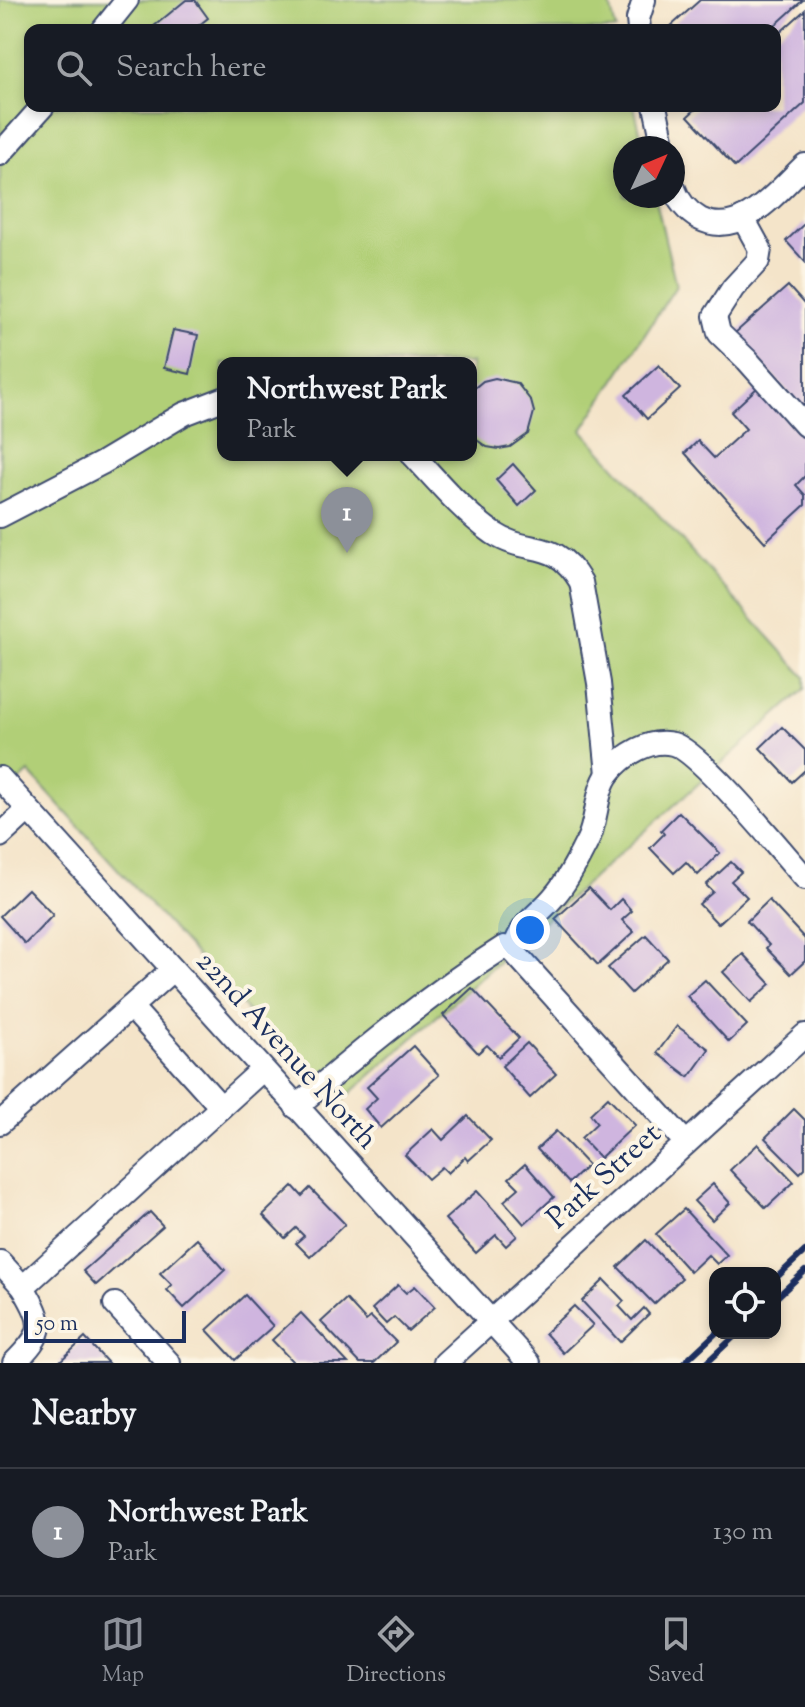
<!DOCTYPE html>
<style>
body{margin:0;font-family:"Sorts Mill Goudy",serif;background:#20242c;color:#f1f3f6}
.controls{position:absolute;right:24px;bottom:24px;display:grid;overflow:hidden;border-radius:16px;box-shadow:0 4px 12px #0003}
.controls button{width:72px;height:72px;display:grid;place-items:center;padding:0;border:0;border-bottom:2px solid #363941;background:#171b24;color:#f1f3f6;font:40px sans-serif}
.compass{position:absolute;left:613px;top:136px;width:72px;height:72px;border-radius:50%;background:#171b24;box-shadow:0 4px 12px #0003;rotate:46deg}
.scale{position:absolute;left:24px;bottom:20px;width:162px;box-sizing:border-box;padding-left:8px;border:4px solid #1b2f5e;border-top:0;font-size:22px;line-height:28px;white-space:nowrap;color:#1b2f5e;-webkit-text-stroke:6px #fcf5e5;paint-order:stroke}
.you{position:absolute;left:530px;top:930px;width:28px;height:28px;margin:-20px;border:6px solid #fff;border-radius:50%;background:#1a73e8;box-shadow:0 0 0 12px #1a73e833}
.badge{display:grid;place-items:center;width:52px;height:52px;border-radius:50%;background:#8c9099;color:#fff;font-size:26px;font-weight:700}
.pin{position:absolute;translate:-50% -66px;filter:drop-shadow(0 2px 4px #0008)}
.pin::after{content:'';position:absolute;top:42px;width:28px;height:24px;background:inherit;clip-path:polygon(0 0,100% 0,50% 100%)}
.popup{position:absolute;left:217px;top:357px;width:260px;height:104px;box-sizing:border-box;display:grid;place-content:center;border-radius:16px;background:#171b24;filter:drop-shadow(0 2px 6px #0005);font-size:26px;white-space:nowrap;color:#9ea1a6}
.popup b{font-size:30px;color:#f1f3f6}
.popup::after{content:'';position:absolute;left:50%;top:100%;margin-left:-16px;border:16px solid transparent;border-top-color:#171b24}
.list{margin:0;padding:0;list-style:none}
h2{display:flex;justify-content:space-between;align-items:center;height:104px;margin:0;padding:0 32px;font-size:34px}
h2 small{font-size:26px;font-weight:400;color:#9ea1a6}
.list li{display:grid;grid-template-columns:52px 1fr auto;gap:24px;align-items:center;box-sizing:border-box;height:128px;padding:0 32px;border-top:2px solid #363941}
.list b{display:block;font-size:30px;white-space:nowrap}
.list p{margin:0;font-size:26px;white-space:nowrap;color:#9ea1a6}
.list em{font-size:26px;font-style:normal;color:#9ea1a6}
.icon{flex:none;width:44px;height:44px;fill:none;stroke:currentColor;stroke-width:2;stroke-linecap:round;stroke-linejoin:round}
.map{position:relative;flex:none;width:805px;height:1363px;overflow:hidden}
.search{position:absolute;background:#171b24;box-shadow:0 4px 12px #0003;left:24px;right:24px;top:24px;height:88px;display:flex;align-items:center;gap:20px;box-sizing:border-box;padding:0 28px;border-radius:16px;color:#9ea1a6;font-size:30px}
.sheet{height:232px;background:#171b24}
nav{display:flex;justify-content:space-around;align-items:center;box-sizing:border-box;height:112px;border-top:2px solid #363941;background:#171b24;font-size:22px;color:#9ea1a6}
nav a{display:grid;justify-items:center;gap:4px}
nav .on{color:#8c9099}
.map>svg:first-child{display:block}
.green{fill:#b1cf77;stroke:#667f6a;stroke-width:2;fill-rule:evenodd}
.building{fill:#cfb5df}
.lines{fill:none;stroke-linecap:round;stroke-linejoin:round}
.minor-casing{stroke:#3c4a6e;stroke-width:26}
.minor{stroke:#fff;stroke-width:22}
.rail{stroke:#1b2f5e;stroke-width:6}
.labels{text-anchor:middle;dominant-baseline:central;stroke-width:8;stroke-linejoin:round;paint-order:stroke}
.street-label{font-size:30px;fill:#1b2f5e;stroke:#fcf5e5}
</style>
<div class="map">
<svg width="805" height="1363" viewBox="0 0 805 1363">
<rect width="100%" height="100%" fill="#fcf5e5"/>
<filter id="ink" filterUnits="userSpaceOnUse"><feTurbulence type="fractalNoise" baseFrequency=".0125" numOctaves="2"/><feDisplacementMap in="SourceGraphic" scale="16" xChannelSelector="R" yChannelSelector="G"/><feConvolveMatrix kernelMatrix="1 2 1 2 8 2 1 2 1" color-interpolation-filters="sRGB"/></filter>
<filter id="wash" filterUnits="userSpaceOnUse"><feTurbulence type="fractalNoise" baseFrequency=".006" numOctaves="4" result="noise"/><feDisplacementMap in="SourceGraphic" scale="32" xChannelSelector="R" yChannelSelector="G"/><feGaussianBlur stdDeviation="1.8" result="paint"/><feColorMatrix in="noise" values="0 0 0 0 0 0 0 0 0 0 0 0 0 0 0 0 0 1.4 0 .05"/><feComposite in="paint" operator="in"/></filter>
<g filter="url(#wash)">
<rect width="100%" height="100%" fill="#f4e4c9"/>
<path class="green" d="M0 0H609L616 30H30V106H634L644 148H625V196H655L676 286 582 430 805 677V689L335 1107 29 772 0 798ZM223 363H471V455H223Z"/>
<g id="blocks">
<g class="building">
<polygon points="186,0 195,0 208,18 193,30 155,30 153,27"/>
<polygon points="700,0 803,0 770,30 673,30 670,27"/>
<polygon points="805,10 805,103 735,167 688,116 699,106 775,106 775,37"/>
<polygon points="805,223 805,262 786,241"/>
<polygon points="788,286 805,305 805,410 735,333"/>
<polygon points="173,330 198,335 190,374 164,368"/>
<polygon points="659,365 680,389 647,419 626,395"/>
<polygon points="495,378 517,383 531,401 534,412 528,434 510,447 499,449 487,447 471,436 471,391 483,381"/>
<polygon points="758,387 805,439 805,476 796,485 805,495 805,505 765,542 685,453 698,441 714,458 746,429 731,412"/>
<polygon points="513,464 536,490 519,506 496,480"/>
<polygon points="782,727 805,750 805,770 792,782 760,748"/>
<polygon points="679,812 720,853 698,875 686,862 674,873 650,848 664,834 661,830"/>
<polygon points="731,862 741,872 731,881 747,897 718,924 699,904 713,892 706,885"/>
<polygon points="589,888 610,910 621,899 632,911 622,920 634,932 598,965 555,919"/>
<polygon points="28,889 53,915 25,944 0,916"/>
<polygon points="769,900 805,939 805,961 791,974 766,948 769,945 747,921"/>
<polygon points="646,935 668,959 631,993 608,968"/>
<polygon points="743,954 771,984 751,1002 723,972"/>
<polygon points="705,980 747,1025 729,1042 687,996"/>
<polygon points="472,988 519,1038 499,1057 487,1045 478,1053 443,1015"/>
<polygon points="677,1026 709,1049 689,1077 657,1053"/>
<polygon points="527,1043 556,1074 530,1098 502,1066"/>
<polygon points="413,1046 439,1075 381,1128 365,1109 377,1098 367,1087"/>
<polygon points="608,1097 635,1125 600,1158 581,1138 597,1123 590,1114"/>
<polygon points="794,1109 805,1120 805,1168 800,1173 765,1138"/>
<polygon points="468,1116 491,1140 468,1161 465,1157 448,1173 442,1167 428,1179 405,1155 433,1129 443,1140"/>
<polygon points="556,1131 588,1165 569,1183 537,1149"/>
<polygon points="758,1144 794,1182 766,1208 730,1170"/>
<polygon points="525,1164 554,1197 524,1224 504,1201 519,1188 509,1178"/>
<polygon points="713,1184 730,1203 712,1220 694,1201"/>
<polygon points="293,1186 302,1196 310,1188 345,1224 310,1257 296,1243 304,1236 296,1228 285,1238 263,1215"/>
<polygon points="477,1191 517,1236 506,1246 496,1235 476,1253 445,1219"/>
<polygon points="684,1209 727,1255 717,1264 708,1255 690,1272 656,1234"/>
<polygon points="150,1212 163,1226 96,1285 83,1271"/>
<polygon points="197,1239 225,1270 184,1308 167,1290 172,1285 160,1273"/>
<polygon points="646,1240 682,1278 654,1304 618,1267"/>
<polygon points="604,1280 624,1301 619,1306 632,1320 644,1308 649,1314 620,1342 582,1301"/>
<polygon points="398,1285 406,1293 415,1286 435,1307 408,1331 394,1317 386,1324 372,1309"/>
<polygon points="245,1295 273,1326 235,1360 207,1330"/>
<polygon points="346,1299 366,1321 371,1317 396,1342 374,1363 360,1363 321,1322"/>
<polygon points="574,1306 593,1325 563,1353 545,1333"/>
<polygon points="301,1313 348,1363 294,1363 272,1340"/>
<polygon points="85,1338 108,1363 58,1363"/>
</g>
</g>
</g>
<g filter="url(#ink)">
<use href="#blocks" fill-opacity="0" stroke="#3c4a6e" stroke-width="2"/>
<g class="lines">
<g class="minor-casing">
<g id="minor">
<polyline points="103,30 127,0"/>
<polyline points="639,30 638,19 644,0"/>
<polyline points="655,106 664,148"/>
<polyline points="0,154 43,106"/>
<path d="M673 186C678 201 686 211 700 219 741 240 779 189 805 165"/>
<polyline points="743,218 760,249 758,261 733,288 715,316 719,333 747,360 805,425"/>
<path d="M413 455C438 482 463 512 493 533 529 557 554 536 581 582L599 683 608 774"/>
<polyline points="0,516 102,463 184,414 223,399"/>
<polyline points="0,778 529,1363"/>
<polyline points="0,836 27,811"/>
<path d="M513 951C523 919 538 917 556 894 569 879 578 859 587 842 598 821 595 791 609 773 623 755 650 738 673 744 700 751 782 852 805 878"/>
<polyline points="513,951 686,1143"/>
<polyline points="131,1007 221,1107"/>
<path d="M296 1107C362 1050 430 994 504 947L513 951"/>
<polyline points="0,1123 172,970"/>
<polyline points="0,1262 23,1287 262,1070"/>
<polyline points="115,1304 169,1363"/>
<path d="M14 1363C46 1331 45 1325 23 1287"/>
<polyline points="445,1363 805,1035"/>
</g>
</g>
<use href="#minor" class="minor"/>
<g class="rail">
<polyline points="775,1279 805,1251"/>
<polyline points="775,1299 805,1271"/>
<polyline points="684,1363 716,1333"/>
<polyline points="706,1363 738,1333"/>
</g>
</g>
</g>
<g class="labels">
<g class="street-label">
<text transform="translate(286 1051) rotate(48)">22nd Avenue North</text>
<text transform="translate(605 1177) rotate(-42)">Park Street</text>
</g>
</g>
</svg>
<div class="controls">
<button><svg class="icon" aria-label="locate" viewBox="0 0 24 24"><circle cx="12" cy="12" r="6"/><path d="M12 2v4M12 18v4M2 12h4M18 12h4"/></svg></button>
</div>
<svg class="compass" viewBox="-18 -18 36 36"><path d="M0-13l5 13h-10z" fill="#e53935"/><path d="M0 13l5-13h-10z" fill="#9ea1a6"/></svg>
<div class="scale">50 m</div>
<div class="you"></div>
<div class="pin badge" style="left:347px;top:553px">1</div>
<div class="popup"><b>Northwest Park</b>Park</div>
<div class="search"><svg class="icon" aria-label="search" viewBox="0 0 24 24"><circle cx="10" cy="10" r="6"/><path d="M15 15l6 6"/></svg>Search here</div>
</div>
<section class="sheet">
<h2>Nearby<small></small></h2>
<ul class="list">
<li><span class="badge">1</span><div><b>Northwest Park</b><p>Park</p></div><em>130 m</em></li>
</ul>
</section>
<nav>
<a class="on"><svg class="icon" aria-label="map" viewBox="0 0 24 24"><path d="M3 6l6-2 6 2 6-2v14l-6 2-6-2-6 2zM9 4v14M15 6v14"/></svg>Map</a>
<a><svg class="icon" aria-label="directions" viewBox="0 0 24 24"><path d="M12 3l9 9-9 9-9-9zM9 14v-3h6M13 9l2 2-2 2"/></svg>Directions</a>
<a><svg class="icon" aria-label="saved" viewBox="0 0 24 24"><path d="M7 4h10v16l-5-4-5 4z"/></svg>Saved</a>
</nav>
